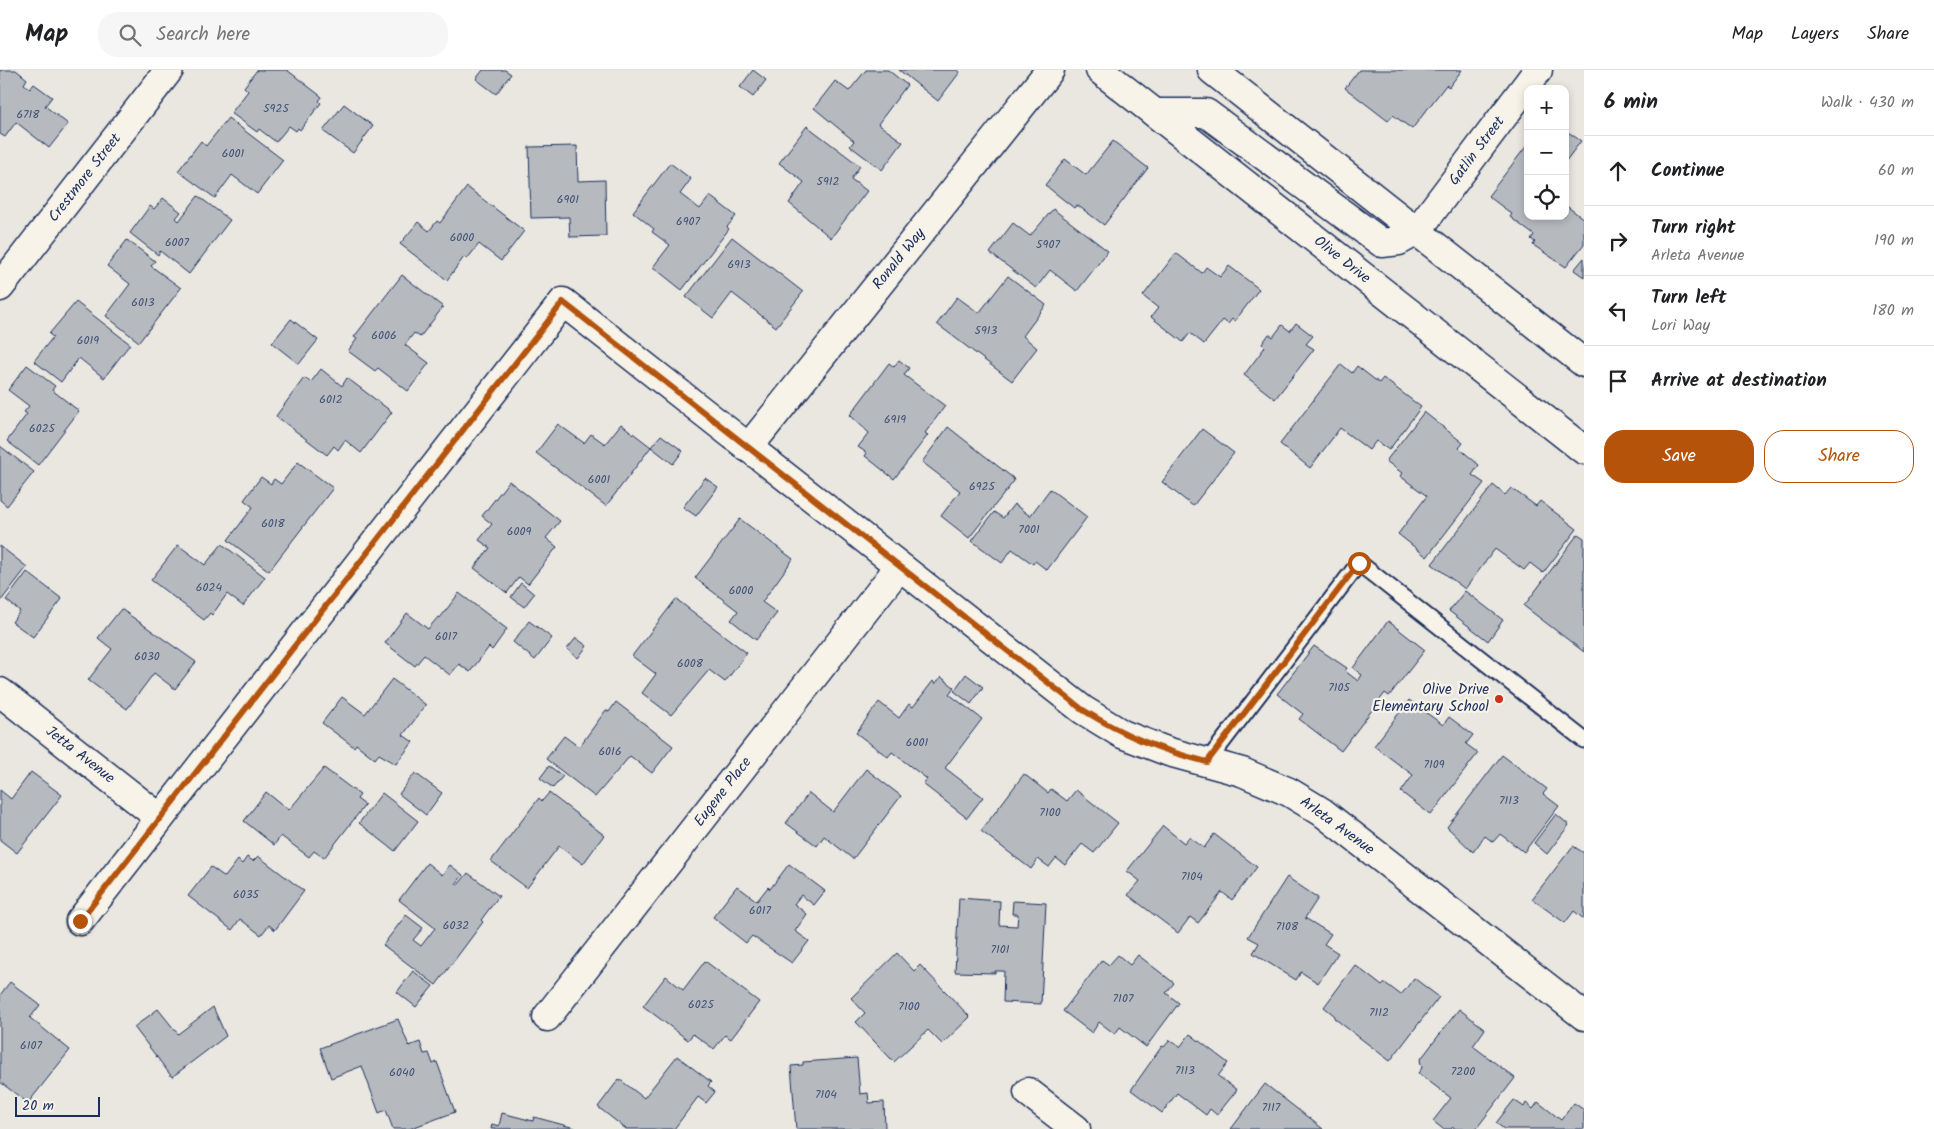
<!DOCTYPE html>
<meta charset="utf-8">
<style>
body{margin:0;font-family:Kalam,sans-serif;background:#f6f6f6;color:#202124}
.controls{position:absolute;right:15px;top:15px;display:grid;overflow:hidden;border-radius:10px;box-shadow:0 2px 8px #0003}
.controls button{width:45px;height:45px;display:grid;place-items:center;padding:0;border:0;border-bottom:1px solid #e0e0e0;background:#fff;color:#202124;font:25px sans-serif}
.scale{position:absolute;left:15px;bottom:12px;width:85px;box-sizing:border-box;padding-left:5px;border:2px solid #1b2f5e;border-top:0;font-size:14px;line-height:18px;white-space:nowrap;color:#1b2f5e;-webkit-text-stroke:4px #f7f3e8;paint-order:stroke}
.stop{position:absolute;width:15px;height:15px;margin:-11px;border:4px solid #b45309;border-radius:50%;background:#fff}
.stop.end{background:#b45309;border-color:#fff;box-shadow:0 1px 5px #0008}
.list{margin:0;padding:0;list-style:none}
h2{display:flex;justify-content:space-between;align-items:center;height:65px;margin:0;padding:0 20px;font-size:21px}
h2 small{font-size:16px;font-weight:400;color:#757577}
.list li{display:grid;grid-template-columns:32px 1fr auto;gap:15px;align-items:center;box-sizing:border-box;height:70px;padding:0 20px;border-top:1px solid #e0e0e0}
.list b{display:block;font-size:19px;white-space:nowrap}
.list p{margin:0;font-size:16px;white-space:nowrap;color:#757577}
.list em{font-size:16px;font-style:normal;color:#757577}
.actions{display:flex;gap:10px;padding:15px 20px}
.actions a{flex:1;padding:11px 0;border:1px solid #b45309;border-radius:20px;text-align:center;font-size:18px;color:#b45309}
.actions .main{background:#b45309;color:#fff}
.icon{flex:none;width:28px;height:28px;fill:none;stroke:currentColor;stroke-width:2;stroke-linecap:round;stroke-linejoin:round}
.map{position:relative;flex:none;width:1584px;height:1059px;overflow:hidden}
header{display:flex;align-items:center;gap:30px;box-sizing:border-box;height:70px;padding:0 25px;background:#fff;border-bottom:1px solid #e0e0e0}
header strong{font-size:24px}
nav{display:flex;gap:28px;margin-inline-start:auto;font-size:18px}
.search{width:350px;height:45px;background:#f6f6f6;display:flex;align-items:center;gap:12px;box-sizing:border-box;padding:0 18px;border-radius:20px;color:#757577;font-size:19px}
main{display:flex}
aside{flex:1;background:#fff}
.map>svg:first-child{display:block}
.building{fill:#b6babf;stroke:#1b2f5e}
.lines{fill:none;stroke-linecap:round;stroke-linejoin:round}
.lane-casing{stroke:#1b2f5e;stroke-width:19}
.street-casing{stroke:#1b2f5e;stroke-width:31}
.secondary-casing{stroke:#1b2f5e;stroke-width:31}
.lane{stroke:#f7f3e8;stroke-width:15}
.street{stroke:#f7f3e8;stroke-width:28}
.secondary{stroke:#f7f3e8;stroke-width:28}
.route{stroke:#b45309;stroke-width:6}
.poi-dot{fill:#c8321e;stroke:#f7f3e8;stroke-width:2}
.labels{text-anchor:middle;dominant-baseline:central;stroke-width:4.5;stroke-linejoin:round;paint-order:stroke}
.number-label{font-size:12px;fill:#425276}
.street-label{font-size:15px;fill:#1b2f5e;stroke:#f7f3e8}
.poi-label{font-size:15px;fill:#1b2f5e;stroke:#f7f3e8;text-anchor:end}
</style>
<header>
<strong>Map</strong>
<div class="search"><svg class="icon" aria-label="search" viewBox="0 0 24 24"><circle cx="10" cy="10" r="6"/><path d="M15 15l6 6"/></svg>Search here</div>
<nav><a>Map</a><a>Layers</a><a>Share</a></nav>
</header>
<main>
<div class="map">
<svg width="1584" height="1059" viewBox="0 0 1584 1059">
<rect width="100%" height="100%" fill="#eae7e0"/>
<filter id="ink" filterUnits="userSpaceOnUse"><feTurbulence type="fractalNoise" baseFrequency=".02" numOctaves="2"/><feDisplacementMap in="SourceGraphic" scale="10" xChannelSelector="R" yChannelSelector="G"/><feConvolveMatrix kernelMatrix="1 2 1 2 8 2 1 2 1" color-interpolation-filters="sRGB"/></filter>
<g filter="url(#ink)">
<g class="building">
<polygon points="0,0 16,0 27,9 24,14 30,19 34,14 52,27 45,36 68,54 49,78 16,52 5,67 0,64"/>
<polygon points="257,0 287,0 322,27 319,31 321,33 300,60 298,58 296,61 289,56 276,72 259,59 257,62 231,43 248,21 244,17"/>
<polygon points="483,0 505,0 511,4 496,24 476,9"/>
<polygon points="753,0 766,10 753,27 740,17"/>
<polygon points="866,0 888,0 907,15 878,54 903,72 882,100 850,76 854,71 814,38 835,11 849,21"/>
<polygon points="899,0 957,0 960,2 938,31"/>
<polygon points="1359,0 1462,0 1449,17 1446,15 1412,59 1393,45 1388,51 1345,18"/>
<polygon points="344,34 373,56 353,83 323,61"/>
<polygon points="228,48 283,90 257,124 232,105 215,128 178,101 201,71 206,76"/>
<polygon points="807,56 860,96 851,109 867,121 831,168 789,133 804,112 779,93"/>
<polygon points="1565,60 1581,71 1565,92"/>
<polygon points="1113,71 1148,98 1104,155 1077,135 1074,138 1045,115 1065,89 1086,105"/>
<polygon points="1528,74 1528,146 1565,146 1565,135 1584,149 1584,174 1566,197 1533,175 1535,172 1531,169 1534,165 1510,147 1512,144 1488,126"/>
<polygon points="577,76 578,111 605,110 606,166 570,167 569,147 531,148 529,77"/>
<polygon points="670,93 691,109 680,124 700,139 710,126 736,146 727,157 729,159 682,220 653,197 670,175 652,162 654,159 633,142"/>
<polygon points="467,117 524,161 501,191 479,174 467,189 464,187 447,210 400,174 418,152 429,161 437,151 440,153"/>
<polygon points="198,126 230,150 189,204 160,181 158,185 130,163 150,136 154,139 163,128 181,142 176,148 179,151"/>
<polygon points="1053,139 1108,181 1077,221 1050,200 1036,218 990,183 1013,153 1030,166"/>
<polygon points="732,167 803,222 776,257 732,223 713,248 686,227"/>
<polygon points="127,170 155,191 151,196 181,218 139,272 106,246 130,214 107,196"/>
<polygon points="1176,183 1202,203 1206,197 1220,207 1229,196 1259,219 1235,251 1232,249 1228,254 1223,250 1204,274 1190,263 1183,272 1151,247 1158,238 1143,226"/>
<polygon points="1584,188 1584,207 1574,200"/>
<polygon points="402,205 443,237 420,267 414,263 405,275 429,293 408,321 378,298 375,301 348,281 357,269 354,267"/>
<polygon points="1008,206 1046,235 1023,266 1037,278 1012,311 937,254 957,227 979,243"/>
<polygon points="76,232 130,274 104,308 79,288 61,312 34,291 53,267 49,264"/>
<polygon points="291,249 318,270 299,294 272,273"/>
<polygon points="1296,253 1313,266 1306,274 1314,279 1275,329 1244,305 1265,277 1262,274 1269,264 1273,267 1282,255 1290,261"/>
<polygon points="899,290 909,298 904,305 945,336 925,363 928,365 894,409 865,386 867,383 858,377 869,363 850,345 889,293 894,297"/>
<polygon points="1341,294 1352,303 1357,296 1379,313 1383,308 1421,337 1389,380 1376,371 1369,380 1340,358 1310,398 1280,374"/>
<polygon points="27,295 55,316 52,320 79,341 38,395 7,371 27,344 24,342 29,336 8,320"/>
<polygon points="321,299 342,316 347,308 392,342 361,383 345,370 338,380 334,376 327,385 276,346 304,308 311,312"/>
<polygon points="1424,342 1463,373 1459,378 1479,395 1472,405 1484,413 1427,487 1398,464 1427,426 1400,406 1402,403 1386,391"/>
<polygon points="558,354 584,373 591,364 605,374 621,354 651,377 606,436 536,383"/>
<polygon points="948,357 1013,408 1014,411 969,468 941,446 960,421 922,392"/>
<polygon points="1202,359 1234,383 1193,436 1162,412"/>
<polygon points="661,365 683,381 673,394 651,377"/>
<polygon points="0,376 34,402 7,436 0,430"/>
<polygon points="298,392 333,418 269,501 228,470 253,437 244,430 261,407 271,414 274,409 281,414"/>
<polygon points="705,408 718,417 696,446 683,437"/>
<polygon points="509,411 560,451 546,468 557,477 528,514 519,507 507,523 474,498 490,478 479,470 492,454 482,446"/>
<polygon points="1493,415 1505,425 1511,418 1536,436 1540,431 1577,459 1543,503 1530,493 1524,500 1495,479 1465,519 1432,494"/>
<polygon points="1050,419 1087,447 1047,500 1035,491 1033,494 1012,479 1002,493 972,471 994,442 1003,448 1014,434 1030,446"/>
<polygon points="740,449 793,489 762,532 777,543 756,570 731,550 738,541 695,508"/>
<polygon points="1578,464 1584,468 1584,582 1524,536"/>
<polygon points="222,474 265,507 243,536 227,524 212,545 210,543 204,550 151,510 178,475 205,495"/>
<polygon points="0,476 27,497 0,532"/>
<polygon points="27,502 62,529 33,567 12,552 20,541 6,530"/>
<polygon points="521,513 534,524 524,537 511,527"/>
<polygon points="1465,521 1503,550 1488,571 1449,541"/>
<polygon points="459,523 507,559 492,580 489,577 470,602 459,594 450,605 424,585 415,596 385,573 407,543 428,559 438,547 440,548"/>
<polygon points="676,529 747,583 725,612 709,600 671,645 642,623 656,604 632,586"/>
<polygon points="121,539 196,592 175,619 154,603 127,639 88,610 112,579 98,568"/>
<polygon points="529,551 552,568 535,590 513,572"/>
<polygon points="1388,551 1425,580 1389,626 1385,623 1341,681 1299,649 1303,644 1277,624 1314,576 1347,598 1345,601 1358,611 1362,605 1353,598"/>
<polygon points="576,568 587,576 578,588 567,579"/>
<polygon points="966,604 983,617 971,634 954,621"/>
<polygon points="941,607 954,617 949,624 982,649 945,698 983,727 967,748 923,714 927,709 892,682 888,687 856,663 879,632 899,648 909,634 913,637 933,611 935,614"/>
<polygon points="392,609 426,635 403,665 413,672 396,694 379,684 375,689 356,674 354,677 322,653 342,627 365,644"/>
<polygon points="1409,630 1443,655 1449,647 1473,665 1466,674 1478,683 1431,745 1401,722 1413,705 1374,676"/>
<polygon points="616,632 673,676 652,703 630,686 595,727 546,689 564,666 579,677 606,640 609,642"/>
<polygon points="1502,685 1547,719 1543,724 1559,736 1524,782 1500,764 1493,772 1485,766 1473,782 1447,757"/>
<polygon points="549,696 563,706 553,718 540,708"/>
<polygon points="324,698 360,725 357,729 365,735 324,788 314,781 309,787 281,766 274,775 244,751 266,722 289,740"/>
<polygon points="866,699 901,726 853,789 824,766 817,776 786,753 809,723 833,742"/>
<polygon points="31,702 62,725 17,783 0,770 0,720 11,729"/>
<polygon points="415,703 442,723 426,745 399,724"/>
<polygon points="1024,704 1048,723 1051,719 1067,731 1076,720 1118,753 1094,783 1082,774 1065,795 1056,788 1049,797 1038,789 1031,799 981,761"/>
<polygon points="382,723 418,751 395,781 359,753"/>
<polygon points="549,723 604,765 583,794 559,776 527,818 491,791 539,728 542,731"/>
<polygon points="1556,744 1569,755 1547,784 1534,773"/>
<polygon points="1163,756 1184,773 1189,767 1204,778 1214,764 1257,797 1232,830 1222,822 1198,853 1190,847 1178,863 1128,825 1140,811 1127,801"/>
<polygon points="1573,776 1584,783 1584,849 1574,841 1565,853 1532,829"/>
<polygon points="258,786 304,821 275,860 269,855 261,865 240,849 232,860 188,826 211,797 225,807 238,790 242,794 247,787 253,791"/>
<polygon points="427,793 442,805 450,795 463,805 456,814 458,815 468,803 499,826 481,850 483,852 436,915 383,875 406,845 423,858 413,870 421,876 435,858 399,830"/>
<polygon points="789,794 825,821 814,835 801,825 794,834 807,844 795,861 809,871 792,893 752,866 746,873 713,847 737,816 757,831 768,817 770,819"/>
<polygon points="1287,807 1318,828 1305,848 1331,864 1324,874 1338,883 1318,913 1301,902 1296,910 1253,883 1259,873 1248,867"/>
<polygon points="959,828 1000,831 999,855 1017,856 1018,844 1012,844 1013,831 1046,833 1041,934 1003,932 1004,901 995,901 995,903 955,902"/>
<polygon points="897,883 914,901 920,895 970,947 942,974 928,960 894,992 856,952 865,943 851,928"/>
<polygon points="1118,885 1130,895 1138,885 1174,913 1166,923 1179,933 1146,977 1120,957 1115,964 1099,952 1092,963 1063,941 1102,890 1109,895"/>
<polygon points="705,891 759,932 731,969 725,965 714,979 693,964 688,970 643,936 666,906 683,920"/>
<polygon points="1355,895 1382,916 1385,913 1401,925 1414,908 1439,927 1390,991 1334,948 1335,946 1324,937"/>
<polygon points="413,901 433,916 416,937 397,922"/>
<polygon points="10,912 40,935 30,948 70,980 28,1033 0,1012 0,925"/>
<polygon points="213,937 226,966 172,1007 134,957 158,939 178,964"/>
<polygon points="1459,939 1485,959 1473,976 1515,1008 1476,1059 1456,1059 1453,1057 1451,1059 1443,1059 1433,1051 1451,1028 1418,1003 1422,998 1420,990"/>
<polygon points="398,949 409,976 420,972 424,984 429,983 433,994 437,992 455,1042 409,1059 393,1059 386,1040 379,1043 362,996 331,1008 320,978"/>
<polygon points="1190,964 1228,993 1218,1006 1237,1020 1217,1045 1210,1039 1206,1045 1177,1023 1162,1043 1131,1020 1162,976 1164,977 1170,970 1180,977"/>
<polygon points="677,986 711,1012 708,1016 715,1022 706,1033 698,1027 674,1059 626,1059 598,1037 619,1009 644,1028"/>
<polygon points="857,988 860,1024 868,1023 869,1033 884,1032 885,1059 796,1059 791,996 803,995 803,992"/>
<polygon points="1265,1014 1323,1059 1231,1059"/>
<polygon points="1514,1030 1524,1037 1526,1033 1533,1039 1538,1032 1561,1050 1574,1033 1584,1040 1584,1059 1504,1059 1496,1053"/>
<polygon points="502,1043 533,1051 534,1047 575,1058 491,1059 492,1054 499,1056"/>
</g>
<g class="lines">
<g class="lane-casing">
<polyline id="lane" points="1207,692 1359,493 1584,670"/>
</g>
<g class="street-casing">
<g id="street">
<polyline points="1417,161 1538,0"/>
<polyline points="0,217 169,0"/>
<polyline points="748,378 1050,0"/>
<polyline points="0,622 160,748"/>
<polyline points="80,851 563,232 1083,640 1122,664 1169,682 1242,702 1289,722 1322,742 1584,946"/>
<polyline points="547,947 899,497"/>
<polyline points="1028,1022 1076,1059"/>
</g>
</g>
<g class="secondary-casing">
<g id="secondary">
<polyline points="1100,0 1584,380"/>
<polyline points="1212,0 1584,293"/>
<polyline points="1155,43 1206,43 1382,173 1399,171 1417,161"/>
</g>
</g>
<use href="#lane" class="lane"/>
<use href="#street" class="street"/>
<use href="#secondary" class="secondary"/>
</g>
</g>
<g class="lines" filter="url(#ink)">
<path class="route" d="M80 851 563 232 1083 640C1125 666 1160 680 1207 692L1359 493"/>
</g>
<circle class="poi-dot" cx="1499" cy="629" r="5"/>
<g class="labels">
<g class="number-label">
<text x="276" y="38">5925</text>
<text x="28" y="44">6718</text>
<text x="233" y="83">6001</text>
<text x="828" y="111">5912</text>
<text x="568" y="129">6901</text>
<text x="688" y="151">6907</text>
<text x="462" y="167">6000</text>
<text x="177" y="172">6007</text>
<text x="1048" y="174">5907</text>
<text x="739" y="194">6913</text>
<text x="143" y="232">6013</text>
<text x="986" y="260">5913</text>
<text x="384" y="265">6006</text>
<text x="88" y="270">6019</text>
<text x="331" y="329">6012</text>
<text x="895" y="349">6919</text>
<text x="42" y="358">6025</text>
<text x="599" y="409">6001</text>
<text x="982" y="416">6925</text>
<text x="273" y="453">6018</text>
<text x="1029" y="459">7001</text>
<text x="519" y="461">6009</text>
<text x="209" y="517">6024</text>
<text x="741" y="520">6000</text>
<text x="446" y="566">6017</text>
<text x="147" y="586">6030</text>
<text x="690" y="593">6008</text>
<text x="1339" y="617">7105</text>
<text x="917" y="672">6001</text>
<text x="610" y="681">6016</text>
<text x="1434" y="694">7109</text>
<text x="1509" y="730">7113</text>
<text x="1050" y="742">7100</text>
<text x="1192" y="806">7104</text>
<text x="246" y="824">6035</text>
<text x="760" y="840">6017</text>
<text x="456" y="855">6032</text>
<text x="1287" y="856">7108</text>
<text x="1000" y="879">7101</text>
<text x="1123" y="928">7107</text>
<text x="701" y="934">6025</text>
<text x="909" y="936">7100</text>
<text x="1379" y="942">7112</text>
<text x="31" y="975">6107</text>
<text x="1185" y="1000">7113</text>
<text x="1463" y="1001">7200</text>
<text x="402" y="1002">6040</text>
<text x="826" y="1024">7104</text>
<text x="1271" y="1037">7117</text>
</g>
<g class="street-label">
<text transform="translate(1477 81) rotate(-53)">Gatlin Street</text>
<text transform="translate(85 108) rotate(-52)">Crestmore Street</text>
<text transform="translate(899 189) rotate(-51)">Ronald Way</text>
<text transform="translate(1342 190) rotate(38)">Olive Drive</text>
<text transform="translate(80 685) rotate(38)">Jetta Avenue</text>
<text transform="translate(723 722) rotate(-52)">Eugene Place</text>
<text transform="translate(1337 756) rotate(36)">Arleta Avenue</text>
</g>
<g class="poi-label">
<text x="1489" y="620">Olive Drive<tspan x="1489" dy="17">Elementary School</tspan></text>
</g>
</g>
</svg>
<div class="controls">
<button>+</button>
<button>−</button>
<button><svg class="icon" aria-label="locate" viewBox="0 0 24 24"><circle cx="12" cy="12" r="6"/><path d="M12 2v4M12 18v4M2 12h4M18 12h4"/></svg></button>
</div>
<div class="scale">20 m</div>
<div class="stop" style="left:1359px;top:493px"></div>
<div class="stop end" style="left:80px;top:851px"></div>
</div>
<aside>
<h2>6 min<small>Walk · 430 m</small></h2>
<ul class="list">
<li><svg class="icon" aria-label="ahead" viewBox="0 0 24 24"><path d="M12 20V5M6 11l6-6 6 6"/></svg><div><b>Continue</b></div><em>60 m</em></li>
<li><svg class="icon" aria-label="right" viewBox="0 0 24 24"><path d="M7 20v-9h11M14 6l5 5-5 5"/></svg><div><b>Turn right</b><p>Arleta Avenue</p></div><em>190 m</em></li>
<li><svg class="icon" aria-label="left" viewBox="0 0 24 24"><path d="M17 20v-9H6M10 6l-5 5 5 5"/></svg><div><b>Turn left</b><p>Lori Way</p></div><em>180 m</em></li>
<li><svg class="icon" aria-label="arrive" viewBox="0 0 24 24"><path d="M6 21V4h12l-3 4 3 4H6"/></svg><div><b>Arrive at destination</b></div></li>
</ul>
<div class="actions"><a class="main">Save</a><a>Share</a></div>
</aside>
</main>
